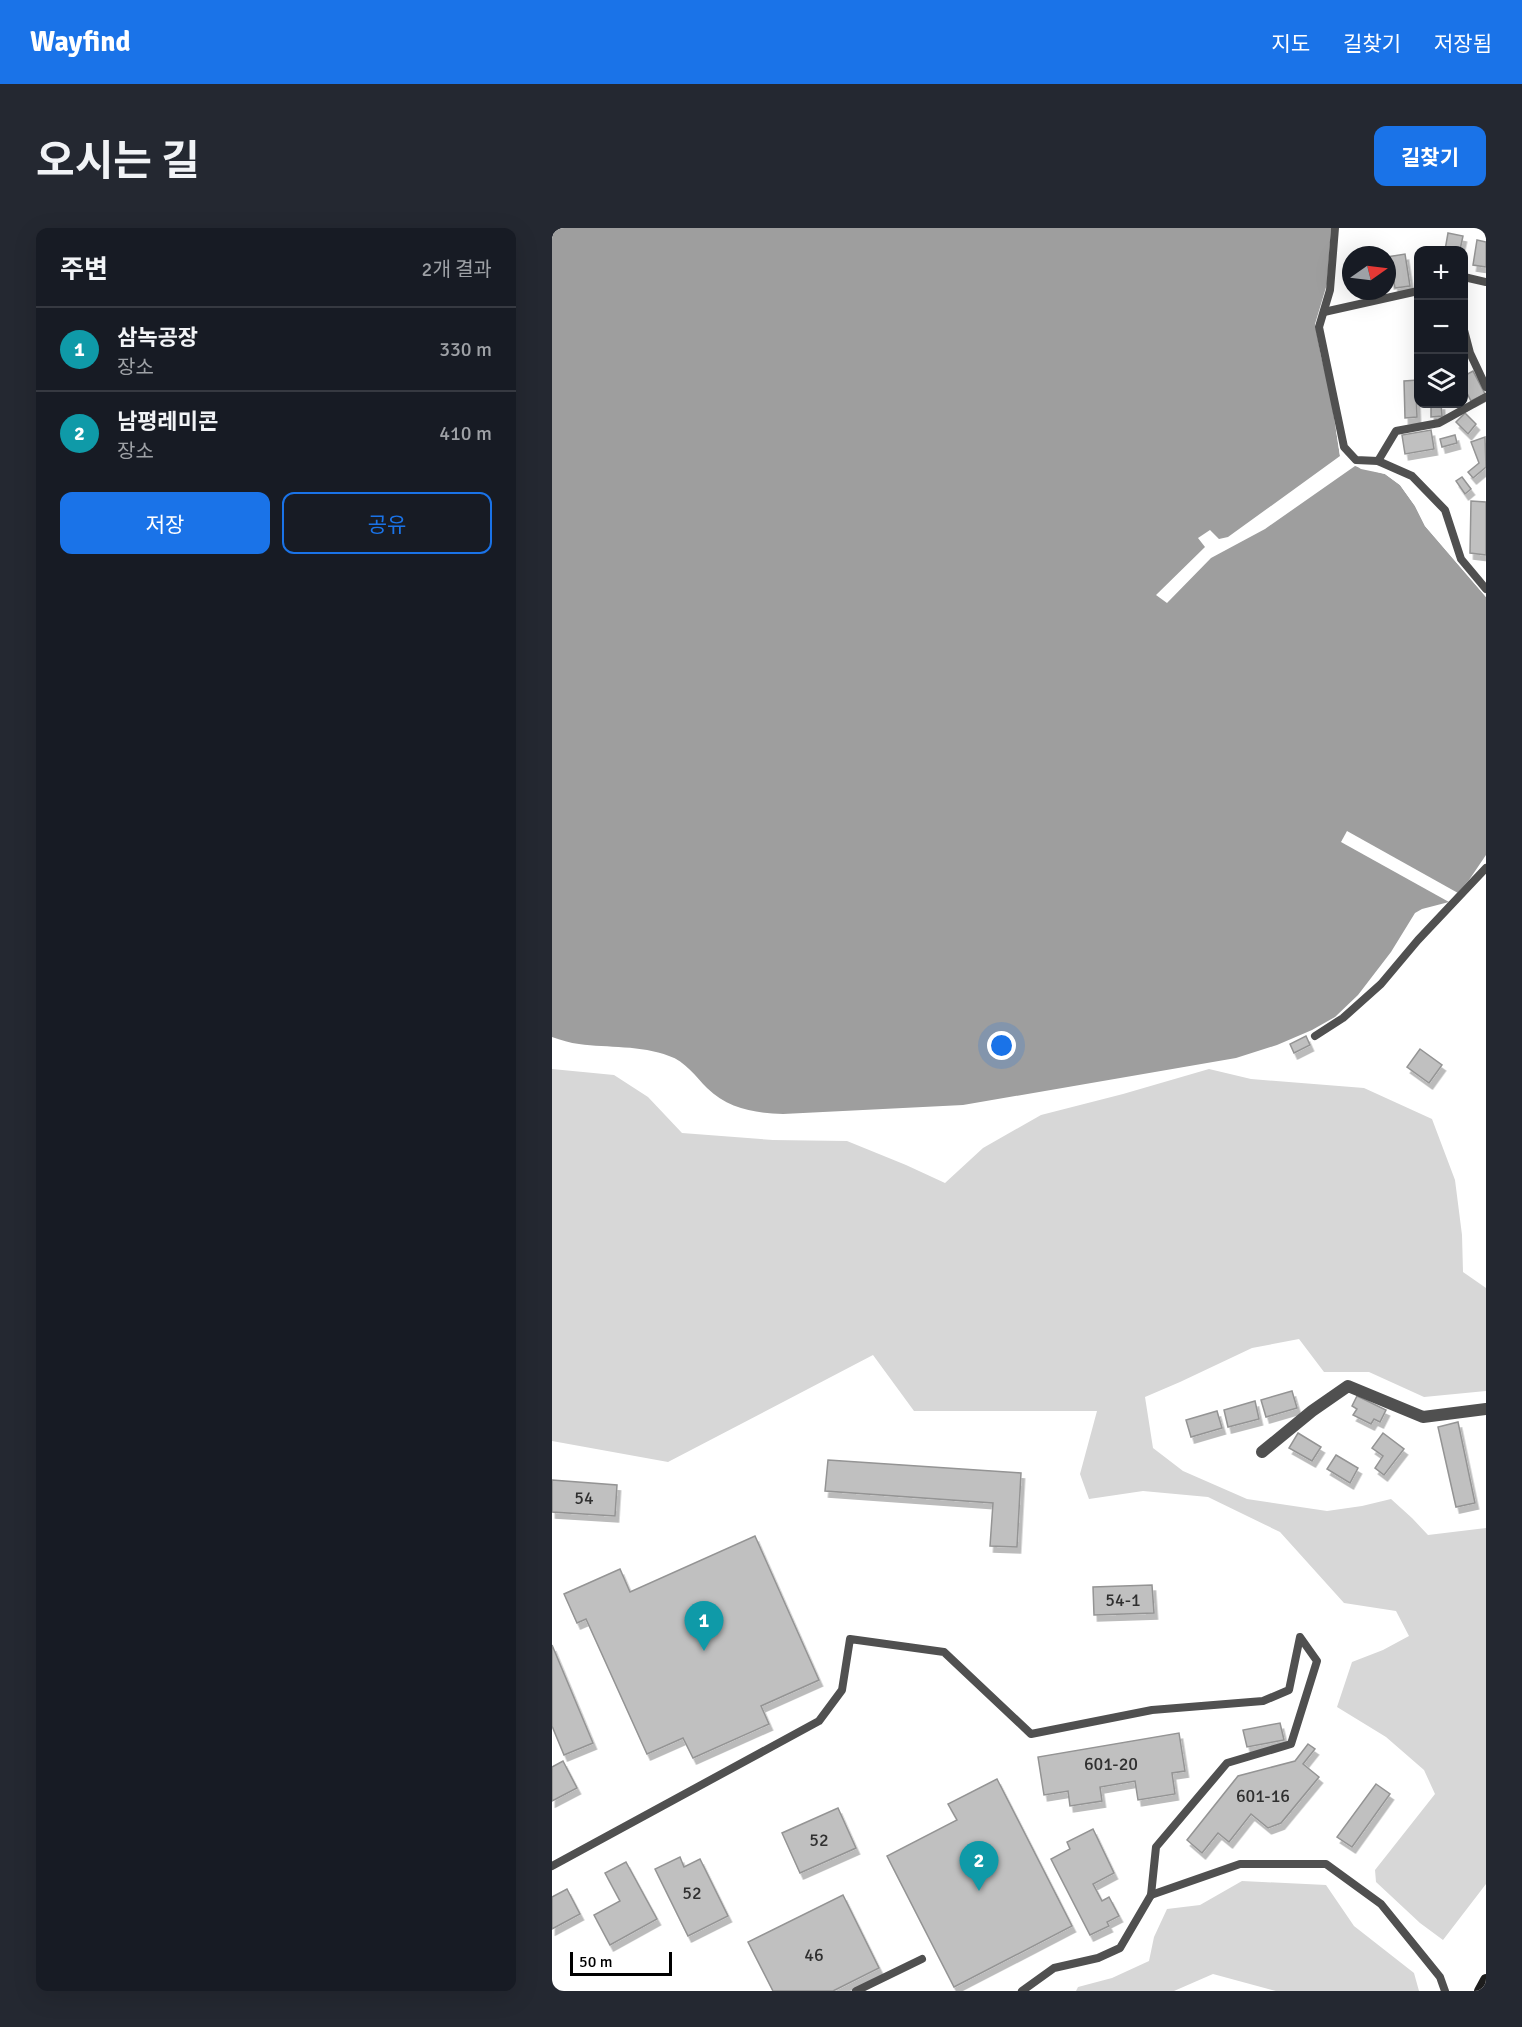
<!DOCTYPE html>
<html lang="ko">
<meta charset="utf-8">
<style>
body{margin:0;font-family:Signika,"Noto Sans KR",sans-serif;background:#242831;color:#f1f3f6}
.controls{position:absolute;right:18px;top:18px;display:grid;overflow:hidden;border-radius:12px;box-shadow:0 6px 24px #0002}
.controls button{width:54px;height:54px;display:grid;place-items:center;padding:0;border:0;border-bottom:2px solid #363941;background:#171b24;color:#f1f3f6;font:30px sans-serif}
.compass{position:absolute;left:790px;top:18px;width:54px;height:54px;border-radius:50%;background:#171b24;box-shadow:0 6px 24px #0002;rotate:76deg}
.scale{position:absolute;left:18px;bottom:15px;width:102px;box-sizing:border-box;padding-left:6px;border:3px solid #000;border-top:0;font-size:16px;line-height:21px;white-space:nowrap;color:#000;-webkit-text-stroke:4px #fff;paint-order:stroke}
.you{position:absolute;left:450px;top:818px;width:21px;height:21px;margin:-15px;border:4px solid #fff;border-radius:50%;background:#1a73e8;box-shadow:0 0 0 9px #1a73e833}
.badge{display:grid;place-items:center;width:39px;height:39px;border-radius:50%;background:#1a73e8;color:#fff;font-size:20px;font-weight:700}
.pin{position:absolute;translate:-50% -50px;filter:drop-shadow(0 2px 3px #0008)}
.pin::after{content:'';position:absolute;top:32px;width:21px;height:18px;background:inherit;clip-path:polygon(0 0,100% 0,50% 100%)}
.list{margin:0;padding:0;list-style:none}
h2{display:flex;justify-content:space-between;align-items:center;height:78px;margin:0;padding:0 24px;font-size:26px}
h2 small{font-size:20px;font-weight:400;color:#9ea1a6}
.list li{display:grid;grid-template-columns:39px 1fr auto;gap:18px;align-items:center;box-sizing:border-box;height:84px;padding:0 24px;border-top:2px solid #363941}
.list b{display:block;font-size:22px;white-space:nowrap}
.list p{margin:0;font-size:20px;white-space:nowrap;color:#9ea1a6}
.list em{font-size:20px;font-style:normal;color:#9ea1a6}
.actions{display:flex;gap:12px;padding:18px 24px}
.actions a{flex:1;padding:14px 0;border:2px solid #1a73e8;border-radius:12px;text-align:center;font-size:21px;color:#1a73e8}
.actions .main{background:#1a73e8;color:#fff}
.icon{flex:none;width:33px;height:33px;fill:none;stroke:currentColor;stroke-width:2;stroke-linecap:round;stroke-linejoin:round}
.map{position:relative;flex:none;width:934px;height:1763px;overflow:hidden;border-radius:12px}
header{display:flex;align-items:center;gap:36px;box-sizing:border-box;height:84px;padding:0 30px;background:#1a73e8;color:#fff}
header strong{font-size:28px}
nav{display:flex;gap:33px;margin-inline-start:auto;font-size:21px}
.intro{display:flex;align-items:center;justify-content:space-between;box-sizing:border-box;height:144px;padding:0 36px}
h1{margin:0;font-size:42px}
.button{padding:15px 27px;border-radius:12px;background:#1a73e8;color:#fff;font-size:21px;font-weight:700}
main{display:flex;gap:36px;padding:0 36px}
aside{flex:1;background:#171b24;border-radius:12px;box-shadow:0 6px 24px #0002}
.map>svg:first-child{display:block}
.green{fill:#d7d7d7}
.water{fill:#9e9e9e}
.pier{fill:#fff}
.building{fill:#c0c0c0;stroke:#949494;stroke-width:1.5;filter:url(#shadow)}
.lines{fill:none;stroke-linecap:round;stroke-linejoin:round}
.lane{stroke:#505050;stroke-width:8}
.street{stroke:#505050;stroke-width:12}
.secondary{stroke:#1d1d1d;stroke-width:12}
.labels{text-anchor:middle;dominant-baseline:central;stroke-width:4.5;stroke-linejoin:round;paint-order:stroke}
.number-label{font-size:18px;fill:#303030}
</style>
<header>
<strong>Wayfind</strong>
<nav><a>지도</a><a>길찾기</a><a>저장됨</a></nav>
</header>
<div class="intro"><h1>오시는 길</h1><a class="button">길찾기</a></div>
<main>
<aside>
<h2>주변<small>2개 결과</small></h2>
<ul class="list">
<li><span class="badge" style="background:#0f9aa8">1</span><div><b>삼녹공장</b><p>장소</p></div><em>330 m</em></li>
<li><span class="badge" style="background:#0f9aa8">2</span><div><b>남평레미콘</b><p>장소</p></div><em>410 m</em></li>
</ul>
<div class="actions"><a class="main">저장</a><a>공유</a></div>
</aside>
<div class="map">
<svg width="934" height="1763" viewBox="0 0 934 1763">
<defs>
<filter id="shadow"><feDropShadow dx="3.5" dy="6" stdDeviation="0" flood-color="#0004"/></filter>
</defs>
<rect width="100%" height="100%" fill="#fff"/>
<g class="green">
<polygon points="0,841 62,847 96,869 130,905 221,912 295,913 354,937 393,955 431,920 489,887 571,866 657,841 699,851 812,860 880,891 903,952 910,1007 911,1044 934,1060 934,1163 872,1169 817,1144 772,1144 747,1111 700,1120 628,1154 593,1169 601,1220 631,1243 695,1271 775,1283 810,1278 839,1271 860,1290 876,1307 934,1300 934,1656 891,1712 868,1695 824,1654 823,1642 883,1566 872,1542 834,1509 785,1479 800,1434 831,1422 857,1408 844,1383 792,1375 728,1304 656,1269 591,1263 537,1271 528,1246 545,1183 362,1183 321,1127 116,1234 0,1213"/>
<polygon points="690,1653 774,1657 802,1698 862,1745 867,1763 724,1763 661,1746 622,1763 524,1763 526,1759 560,1750 597,1733 602,1709 615,1681 648,1677"/>
</g>
<path class="water" d="M0 0H779L775 56 763 96 769 128 778 164 788 228 809 241 833 246 848 257 863 278 873 298 934 369V627L917 652 897 674 870 681 863 685 839 724 806 767 783 789 760 802 725 817 684 830 411 877 231 886C203 885 176 881 155 860 144 849 133 833 117 828 89 817 56 820 27 816 18 815 9 812 0 809Z"/>
<g class="pier">
<polygon points="787,201 791,227 810,238 834,243 850,255 865,276 876,296 934,364 934,369 873,298 863,278 848,257 833,246 803,238 713,301 659,330 615,375 604,367 653,319 646,310 658,302 667,311 676,309 788,228 784,202"/>
<polygon points="795,603 906,665 897,674 789,614"/>
</g>
<g class="building">
<polygon points="896,5 911,8 908,22 893,22"/>
<polygon points="925,12 934,14 934,39 921,37"/>
<polygon points="853,26 858,58 843,60 842,54 839,55 835,39 835,29"/>
<polygon points="921,143 933,166 919,173 912,159 912,148"/>
<polygon points="866,152 866,164 864,164 865,189 853,190 852,153"/>
<polygon points="879,176 889,176 890,188 879,189"/>
<polygon points="913,185 924,196 916,206 904,194"/>
<polygon points="879,202 882,221 853,226 850,207"/>
<polygon points="903,207 905,215 890,219 888,211"/>
<polygon points="933,209 934,239 921,250 916,244 927,235 919,214"/>
<polygon points="910,249 919,261 913,266 904,253"/>
<polygon points="919,273 934,274 934,327 918,325"/>
<polygon points="754,808 758,817 742,825 738,816"/>
<polygon points="868,821 890,837 877,855 855,839"/>
<polygon points="740,1163 745,1180 714,1189 709,1172"/>
<polygon points="805,1168 834,1182 828,1194 822,1191 819,1196 801,1187 805,1181 800,1178"/>
<polygon points="703,1173 707,1191 676,1199 672,1182"/>
<polygon points="665,1183 670,1200 639,1209 634,1192"/>
<polygon points="906,1194 923,1275 904,1279 886,1199"/>
<polygon points="746,1205 769,1219 760,1233 737,1220"/>
<polygon points="831,1205 852,1221 832,1247 823,1240 831,1228 820,1220"/>
<polygon points="784,1227 806,1240 798,1255 775,1241"/>
<polygon points="276,1232 469,1245 465,1319 438,1318 441,1275 273,1263"/>
<polygon points="0,1252 65,1257 63,1288 0,1284"/>
<polygon points="203,1308 267,1452 209,1478 217,1496 141,1530 131,1510 95,1526 34,1391 25,1395 12,1366 68,1341 78,1364"/>
<polygon points="600,1357 602,1385 542,1387 541,1359"/>
<polygon points="0,1417 41,1515 12,1527 0,1498"/>
<polygon points="728,1495 732,1512 695,1519 691,1502"/>
<polygon points="627,1505 633,1543 620,1545 623,1566 586,1572 583,1553 548,1559 550,1573 518,1578 516,1563 492,1567 486,1529"/>
<polygon points="756,1516 763,1521 751,1536 767,1549 729,1595 716,1600 699,1586 677,1614 666,1605 650,1625 635,1612 686,1548 743,1533"/>
<polygon points="11,1533 25,1560 0,1573 0,1539"/>
<polygon points="445,1551 520,1698 402,1759 335,1628 405,1592 396,1576"/>
<polygon points="824,1556 838,1566 800,1619 785,1609"/>
<polygon points="286,1580 304,1620 248,1645 230,1605"/>
<polygon points="541,1601 562,1645 541,1656 550,1673 557,1669 567,1688 555,1694 557,1698 538,1707 499,1631 518,1621 515,1614"/>
<polygon points="128,1629 132,1639 148,1631 176,1688 136,1708 103,1641"/>
<polygon points="74,1634 105,1691 58,1717 42,1687 68,1673 53,1645"/>
<polygon points="15,1661 28,1686 0,1701 0,1669"/>
<polygon points="291,1667 327,1740 281,1763 221,1763 196,1714"/>
</g>
<g class="lines">
<g class="lane">
<polyline points="783,0 778,62 767,99 792,219 804,232 826,233 860,248 893,282 909,331 934,361"/>
<polyline points="912,49 934,54"/>
<polyline points="772,84 866,63"/>
<polyline points="912,102 918,125 934,159"/>
<polyline points="826,233 844,203 887,195 934,169"/>
<polyline points="763,808 791,790 829,756 866,712 934,640"/>
<polyline points="0,1638 267,1493 290,1462 298,1411 392,1424 479,1506 600,1482 711,1473 737,1462 748,1409 765,1433 739,1516 675,1535 604,1619 599,1667"/>
<polyline points="304,1763 370,1731"/>
<polyline points="470,1763 502,1740 546,1730 568,1720 599,1667 688,1636 774,1636 829,1676 888,1749 893,1763"/>
</g>
<polyline class="street" points="710,1224 760,1183 796,1158 871,1189 934,1181"/>
<polyline class="secondary" points="928,1763 934,1752"/>
</g>
<g class="labels">
<g class="number-label">
<text x="32" y="1270">54</text>
<text x="571" y="1372">54-1</text>
<text x="559" y="1536">601-20</text>
<text x="711" y="1568">601-16</text>
<text x="267" y="1612">52</text>
<text x="140" y="1665">52</text>
<text x="262" y="1727">46</text>
</g>
</g>
</svg>
<div class="controls">
<button>+</button>
<button>−</button>
<button><svg class="icon" aria-label="layers" viewBox="0 0 24 24"><path d="M12 4l9 5-9 5-9-5zM3 14l9 5 9-5"/></svg></button>
</div>
<svg class="compass" viewBox="-18 -18 36 36"><path d="M0-13l5 13h-10z" fill="#e53935"/><path d="M0 13l5-13h-10z" fill="#9ea1a6"/></svg>
<div class="scale">50 m</div>
<div class="you"></div>
<div class="pin badge" style="left:152px;top:1423px;background:#0f9aa8">1</div>
<div class="pin badge" style="left:427px;top:1663px;background:#0f9aa8">2</div>
</div>
</main>
